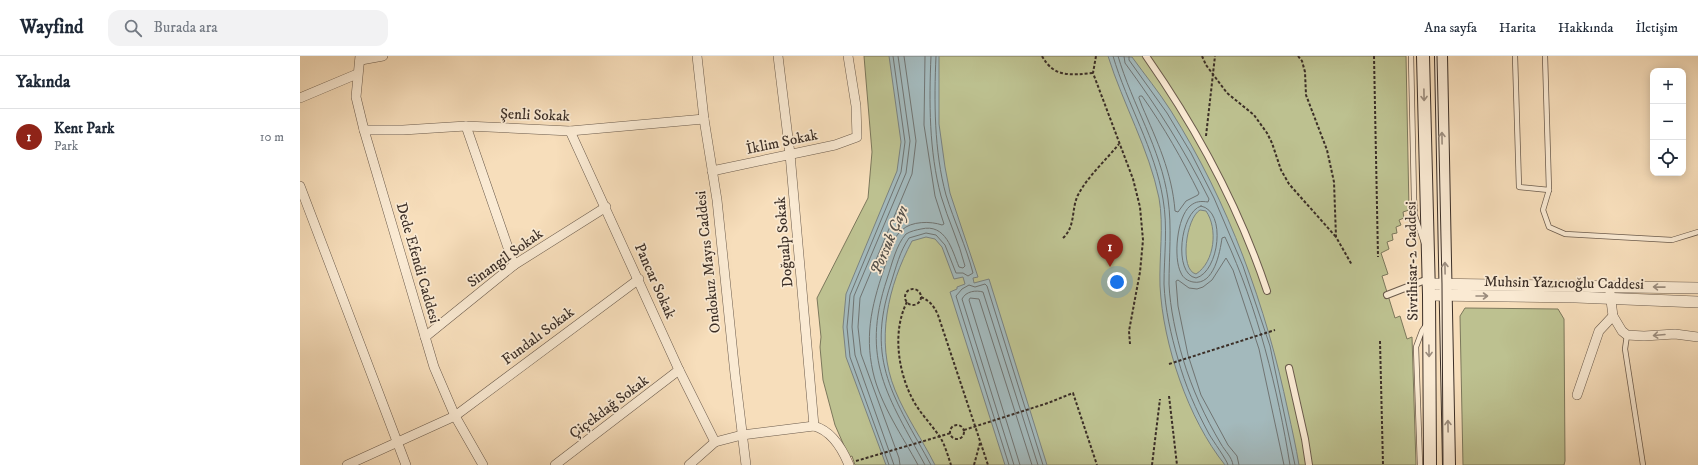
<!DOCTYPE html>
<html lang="tr">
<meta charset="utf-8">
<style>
body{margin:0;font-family:"IM FELL DW Pica",serif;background:#f2f2f3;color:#1f2937}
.controls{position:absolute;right:12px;top:12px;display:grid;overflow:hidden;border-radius:8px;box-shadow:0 2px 10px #0003}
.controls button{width:36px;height:36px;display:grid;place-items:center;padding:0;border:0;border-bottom:1px solid #e0e1e3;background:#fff;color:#1f2937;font:20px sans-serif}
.you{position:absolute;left:817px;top:226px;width:14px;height:14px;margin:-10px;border:3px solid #fff;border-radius:50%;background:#1a73e8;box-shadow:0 0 0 6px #1a73e833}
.badge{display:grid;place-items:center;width:26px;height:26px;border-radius:50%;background:#8f2418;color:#fff;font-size:13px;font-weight:700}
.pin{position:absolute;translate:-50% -33px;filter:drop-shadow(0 1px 2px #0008)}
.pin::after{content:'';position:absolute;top:21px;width:14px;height:12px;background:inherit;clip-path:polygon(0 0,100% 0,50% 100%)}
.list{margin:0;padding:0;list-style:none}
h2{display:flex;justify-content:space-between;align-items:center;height:52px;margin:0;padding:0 16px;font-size:17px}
h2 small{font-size:13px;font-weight:400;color:#747a83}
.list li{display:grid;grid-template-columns:26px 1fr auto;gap:12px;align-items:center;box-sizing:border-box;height:56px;padding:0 16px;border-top:1px solid #e0e1e3}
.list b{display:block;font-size:15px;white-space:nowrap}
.list p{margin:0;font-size:13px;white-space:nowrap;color:#747a83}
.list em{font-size:13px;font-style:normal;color:#747a83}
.icon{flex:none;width:22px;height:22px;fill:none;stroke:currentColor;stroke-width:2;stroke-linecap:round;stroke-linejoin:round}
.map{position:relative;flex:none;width:1398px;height:409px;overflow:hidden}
header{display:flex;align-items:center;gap:24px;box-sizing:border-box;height:56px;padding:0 20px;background:#fff;border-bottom:1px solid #e0e1e3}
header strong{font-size:19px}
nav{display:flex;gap:22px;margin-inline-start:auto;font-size:14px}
.search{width:280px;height:36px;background:#f2f2f3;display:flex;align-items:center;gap:10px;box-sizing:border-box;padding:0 14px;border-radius:12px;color:#747a83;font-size:15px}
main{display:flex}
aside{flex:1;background:#fff}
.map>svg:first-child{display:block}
.green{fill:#bdc190;stroke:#7c785c}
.water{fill:#a3b9bc;stroke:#7a8280;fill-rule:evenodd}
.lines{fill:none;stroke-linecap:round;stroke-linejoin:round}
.shore{stroke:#707472;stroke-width:1}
.service-casing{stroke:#6b5b4c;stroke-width:6}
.pedestrian-casing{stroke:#6b5b4c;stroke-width:8}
.minor-casing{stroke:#6b5b4c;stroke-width:10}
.tertiary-casing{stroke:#6b5b4c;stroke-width:12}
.secondary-casing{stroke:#3c2f27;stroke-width:14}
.path{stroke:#3c2f27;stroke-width:2;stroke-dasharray:3 2;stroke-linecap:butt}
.service{stroke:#faead3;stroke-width:4.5}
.pedestrian{stroke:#faead3;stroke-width:6}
.minor{stroke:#faead3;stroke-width:9}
.tertiary{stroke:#faead3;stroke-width:11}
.secondary{stroke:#faead3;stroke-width:12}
.tram{stroke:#3c2f27;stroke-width:1}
.oneway{stroke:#9b8c7d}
.labels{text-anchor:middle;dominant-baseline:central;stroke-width:3.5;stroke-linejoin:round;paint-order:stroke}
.street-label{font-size:15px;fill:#3c2f27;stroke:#faead3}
.water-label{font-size:16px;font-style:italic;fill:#56524c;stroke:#faead3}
</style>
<header>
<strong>Wayfind</strong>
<div class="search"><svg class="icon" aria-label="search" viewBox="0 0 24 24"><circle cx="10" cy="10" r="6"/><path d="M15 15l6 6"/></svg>Burada ara</div>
<nav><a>Ana sayfa</a><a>Harita</a><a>Hakkında</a><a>İletişim</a></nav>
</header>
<main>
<aside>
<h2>Yakında<small></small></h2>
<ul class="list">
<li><span class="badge">1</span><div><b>Kent Park</b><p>Park</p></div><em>10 m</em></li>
</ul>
</aside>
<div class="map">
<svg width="1398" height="409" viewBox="0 0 1398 409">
<rect width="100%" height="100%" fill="#f7debb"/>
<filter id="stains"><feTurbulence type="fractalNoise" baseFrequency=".005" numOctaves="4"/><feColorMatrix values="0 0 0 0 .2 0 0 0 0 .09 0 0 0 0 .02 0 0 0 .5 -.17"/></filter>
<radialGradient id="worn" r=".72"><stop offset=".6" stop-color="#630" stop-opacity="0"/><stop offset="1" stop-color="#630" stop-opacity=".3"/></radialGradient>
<g class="green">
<polygon points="564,0 1106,0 1109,154 1103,156 1104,162 1099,164 1101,169 1096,171 1097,177 1092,178 1093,184 1087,186 1089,193 1081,197 1088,218 1082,220 1095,262 1100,260 1107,283 1112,281 1116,409 555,409 552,400 549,401 535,369 523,324 520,291 521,281 517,242 568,142 572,96"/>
<polygon points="1165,252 1258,253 1264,263 1265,405 1264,409 1163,409 1160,260"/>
</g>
<g class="water">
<path d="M589 0H639V68L645 111 650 137 678 221 673 222 674 227 689 223 747 409H705L650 236 657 233V231L665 228 663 221 654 223 642 191 635 183 626 181 612 185C588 230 575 285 595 334 605 359 623 385 635 409H586L546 301 543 271 546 238 597 115 601 86Z"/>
<path d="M808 0 832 1C845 19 859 36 871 55 929 147 966 250 988 355 992 373 996 391 999 409H925C888 363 863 288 860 230 859 201 864 170 859 142 849 93 823 48 808 0ZM900 154 906 155C918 172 915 206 896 218 879 214 886 162 900 154Z"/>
</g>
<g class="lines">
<g class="shore">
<path d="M813 0C827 48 855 93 863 143 868 171 864 200 864 228 865 253 871 279 878 303 885 329 896 354 909 378 913 385 927 404 928 409"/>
<path d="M818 0C832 48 861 93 868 143 872 171 869 200 869 228 870 252 876 279 883 303 892 333 905 361 921 388 925 395 932 401 933 409"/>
<path d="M824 0 825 7C858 52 884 93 909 143L908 146C901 145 896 145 890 150 877 161 873 202 881 217 883 222 888 225 893 226 914 230 920 196 922 182L925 181C957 250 978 334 990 409"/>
<polyline points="829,0 829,4 867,57 891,97 914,142 943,210 970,290 995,409"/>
<path d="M840 40H842C864 71 882 103 899 137L898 139 886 145 878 156 875 155C872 116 857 85 842 50L839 42Z"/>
<path d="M901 150C927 155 919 216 896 222 873 218 880 156 901 150Z"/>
<polyline points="589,409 550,301 547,271 550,239 601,116 605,86 593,0"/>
<polyline points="594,409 555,299 552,271 554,240 606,117 610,85 598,0"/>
<polyline points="600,409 599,402 561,298 558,271 560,242 612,118 616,85 604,0"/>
<path d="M618 409C603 381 580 348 573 316 564 276 573 245 586 207 589 196 593 181 602 174 611 165 631 165 642 169L644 168 635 140 624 69 625 0"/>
<path d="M625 409C588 340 560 304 587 223 592 208 596 189 606 178 611 175 616 174 621 173 646 167 652 194 659 211L663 212 665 210C659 186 648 164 641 140 629 95 629 46 631 0"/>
<path d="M631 409C595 343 565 305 591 227 596 211 600 195 609 182L626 177 636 179 645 189 656 217H663L668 220 673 217C666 190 654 165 646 139 634 95 634 45 636 0"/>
<polyline points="709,409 656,240 662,233 669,229 675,231 685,228 687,230 743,409"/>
<path d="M714 409 662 243C666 235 676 234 683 236L738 409"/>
<polyline points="720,409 669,244 670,242 679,243 732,409"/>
<polyline points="939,409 937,400 928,389 901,339 888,299 878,250 876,225 878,224 889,232 897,233 903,231 912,224 926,202 933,214 959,293 984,409"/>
</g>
<g class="service-casing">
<g id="service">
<polyline points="1111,0 1114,142 1115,160 1124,187"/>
<polyline points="1215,0 1219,131 1249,134"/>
<polyline points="1245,0 1249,134 1243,154 1249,171 1265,178 1372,184 1398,176"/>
<polyline points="1327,279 1325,293 1343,409"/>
<polyline points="1120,409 1116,291 1122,275 1126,269"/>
</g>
</g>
<g class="pedestrian-casing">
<g id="pedestrian">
<path d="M846 0C897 73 939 151 967 235"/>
<polyline points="1087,239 1128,223"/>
<polyline points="989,312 1005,383 1009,409"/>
</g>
</g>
<g class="minor-casing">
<g id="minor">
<polyline points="60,0 56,41 64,74 134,311 155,360 183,409"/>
<polyline points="397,0 404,63 417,144 435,318 446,409"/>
<polyline points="478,0 490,98 514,370"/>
<polyline points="61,4 83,0"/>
<polyline points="0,42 57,18"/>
<polyline points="166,70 214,209"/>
<polyline points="64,74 103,74 166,70 270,75 404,63"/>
<polyline points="270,75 379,314 415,386"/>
<polyline points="412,115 535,89 557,81 556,50 548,0"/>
<polyline points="0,130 106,409"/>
<polyline points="1310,237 1313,260 1322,275 1327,279 1344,280 1375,278 1398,281"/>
<polyline points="125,281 214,209 306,151"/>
<polyline points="1277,339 1299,275 1313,260"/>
<polyline points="47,409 155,360 339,223"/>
<polyline points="255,409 379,314"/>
<path d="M389 409 415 386 442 379 514 370C532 375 542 392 549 409"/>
</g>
</g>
<g class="tertiary-casing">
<g id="tertiary">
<polyline points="1128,228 1398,232"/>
<polyline points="1129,239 1276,241 1398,246"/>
</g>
</g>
<g class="secondary-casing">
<g id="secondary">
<polyline points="1123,0 1129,239 1130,409"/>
<polyline points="1141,0 1149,409"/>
</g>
</g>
<g class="path">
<path d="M742 0C754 22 771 19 793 17"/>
<polyline points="796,0 793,17 833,123 840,151 843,184 840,216 829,275 830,288"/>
<polyline points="902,0 906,9 927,37 954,59 967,77 972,87 981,114 989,128 1036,181"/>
<polyline points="998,0 1002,5 1005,16 1006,39 1027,94 1034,126 1036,181 1052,209"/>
<polyline points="1074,0 1078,201"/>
<polyline points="906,80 915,0"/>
<path d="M763 182C776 170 771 153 778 139 788 120 806 104 819 88"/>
<circle cx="613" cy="241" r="8"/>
<path d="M621 241C630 245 634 250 638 259L688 409"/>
<path d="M607 246C592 275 598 316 613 344 620 357 631 368 640 381 645 389 648 400 651 409"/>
<polyline points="1080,285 1083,409"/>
<polyline points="869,308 975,274"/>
<polyline points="869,340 877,409"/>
<circle cx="657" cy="376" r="7"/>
<polyline points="664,374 748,347 773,337 797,409"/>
<polyline points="556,405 651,377"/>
<polyline points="674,409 680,387"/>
<polyline points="852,409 860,343"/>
</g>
<use href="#service" class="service"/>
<use href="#pedestrian" class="pedestrian"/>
<use href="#minor" class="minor"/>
<use href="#tertiary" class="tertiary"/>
<use href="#secondary" class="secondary"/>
<polyline class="tram" points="1137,0 1142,228 1143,409"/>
</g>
<defs><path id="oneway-shaft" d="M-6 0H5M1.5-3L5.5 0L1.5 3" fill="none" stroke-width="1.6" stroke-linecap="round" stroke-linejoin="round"/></defs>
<g class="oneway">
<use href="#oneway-shaft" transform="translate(1124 39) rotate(89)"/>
<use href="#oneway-shaft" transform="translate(1142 82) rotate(-91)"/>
<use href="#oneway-shaft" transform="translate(1145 212) rotate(-91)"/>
<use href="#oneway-shaft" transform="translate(1359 231) rotate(-179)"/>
<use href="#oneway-shaft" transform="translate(1182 240)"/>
<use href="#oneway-shaft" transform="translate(1359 279) rotate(175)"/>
<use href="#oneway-shaft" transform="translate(1129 295) rotate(89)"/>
<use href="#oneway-shaft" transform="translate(1148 370) rotate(-91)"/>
</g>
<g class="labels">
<g class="street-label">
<text transform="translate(235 59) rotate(2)">Şenli Sokak</text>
<text transform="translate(482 86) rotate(-12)">İklim Sokak</text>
<text transform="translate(484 186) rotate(-95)">Doğualp Sokak</text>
<text transform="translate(205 202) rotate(-36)">Sinangil Sokak</text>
<text transform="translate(1112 205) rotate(-91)">Sivrihisar-2 Caddesi</text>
<text transform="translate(408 206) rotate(-96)">Ondokuz Mayıs Caddesi</text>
<text transform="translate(118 207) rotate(74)">Dede Efendi Caddesi</text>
<text transform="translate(355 225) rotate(66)">Pancar Sokak</text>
<text transform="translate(1264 227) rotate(1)">Muhsin Yazıcıoğlu Caddesi</text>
<text transform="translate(238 280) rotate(-37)">Fundalı Sokak</text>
<text transform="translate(309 351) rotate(-37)">Çiçekdağ Sokak</text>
</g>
<g class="water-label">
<text transform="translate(589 184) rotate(-67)">Porsuk Çayı</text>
</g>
</g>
<rect width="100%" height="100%" filter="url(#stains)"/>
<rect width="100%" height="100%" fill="url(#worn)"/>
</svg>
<div class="controls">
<button>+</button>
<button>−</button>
<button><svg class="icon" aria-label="locate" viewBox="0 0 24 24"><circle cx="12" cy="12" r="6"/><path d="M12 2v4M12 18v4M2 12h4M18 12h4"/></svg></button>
</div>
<div class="you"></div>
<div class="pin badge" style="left:810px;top:211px">1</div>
</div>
</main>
